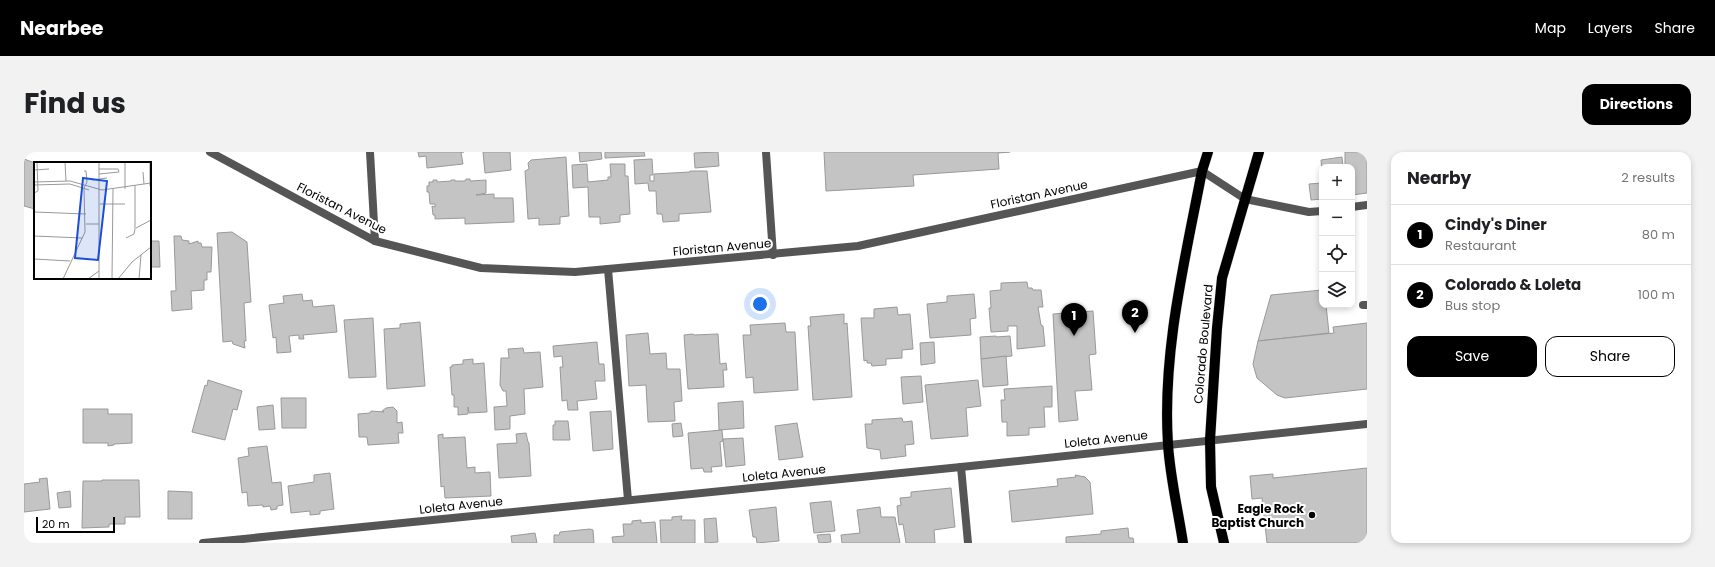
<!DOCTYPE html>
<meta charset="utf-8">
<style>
body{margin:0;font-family:Poppins,sans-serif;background:#f2f2f2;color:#202124}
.controls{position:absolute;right:12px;top:12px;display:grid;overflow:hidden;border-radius:8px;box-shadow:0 2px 6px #0003}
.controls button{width:36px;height:36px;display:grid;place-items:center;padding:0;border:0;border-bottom:1px solid #e0e0e0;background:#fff;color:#202124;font:20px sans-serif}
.scale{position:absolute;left:12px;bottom:10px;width:79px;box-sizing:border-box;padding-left:4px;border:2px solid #000;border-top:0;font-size:11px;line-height:14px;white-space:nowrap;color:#000;-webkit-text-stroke:3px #fff;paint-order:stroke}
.you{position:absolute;left:736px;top:152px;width:14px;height:14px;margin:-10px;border:3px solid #fff;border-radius:50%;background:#1a73e8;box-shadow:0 0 0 6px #1a73e833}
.badge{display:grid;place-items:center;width:26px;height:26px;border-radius:50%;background:#000;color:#fff;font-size:13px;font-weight:700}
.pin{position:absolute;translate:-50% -33px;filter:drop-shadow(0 1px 2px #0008)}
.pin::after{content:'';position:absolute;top:21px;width:14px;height:12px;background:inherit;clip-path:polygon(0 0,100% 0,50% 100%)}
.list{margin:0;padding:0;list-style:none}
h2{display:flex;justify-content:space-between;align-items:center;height:52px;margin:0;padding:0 16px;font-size:17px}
h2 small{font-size:13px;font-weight:400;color:#757577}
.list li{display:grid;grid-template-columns:26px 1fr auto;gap:12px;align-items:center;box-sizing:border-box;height:60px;padding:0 16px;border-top:1px solid #e0e0e0}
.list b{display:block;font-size:15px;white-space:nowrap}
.list p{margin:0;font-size:13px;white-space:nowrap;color:#757577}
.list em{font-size:13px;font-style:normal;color:#757577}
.actions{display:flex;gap:8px;padding:12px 16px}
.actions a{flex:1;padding:9px 0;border:1px solid #000;border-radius:12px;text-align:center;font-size:14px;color:#000}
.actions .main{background:#000;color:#fff}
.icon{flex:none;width:22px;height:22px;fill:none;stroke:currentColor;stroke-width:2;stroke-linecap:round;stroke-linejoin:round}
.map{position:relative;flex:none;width:1343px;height:391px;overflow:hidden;border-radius:12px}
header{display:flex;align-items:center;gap:24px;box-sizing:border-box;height:56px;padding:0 20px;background:#000;color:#fff}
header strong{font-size:19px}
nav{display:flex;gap:22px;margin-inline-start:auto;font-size:14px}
.intro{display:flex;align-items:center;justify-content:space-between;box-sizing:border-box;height:96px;padding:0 24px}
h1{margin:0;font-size:28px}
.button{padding:10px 18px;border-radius:12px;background:#000;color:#fff;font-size:14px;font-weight:700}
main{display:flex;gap:24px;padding:0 24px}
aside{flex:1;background:#fff;border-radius:12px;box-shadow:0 2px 6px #0003}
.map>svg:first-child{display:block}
.building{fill:#c4c4c4;stroke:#999}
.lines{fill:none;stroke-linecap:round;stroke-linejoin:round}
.primary-casing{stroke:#dbdbdb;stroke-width:11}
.service{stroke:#555;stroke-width:8}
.minor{stroke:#555;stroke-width:8}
.primary{stroke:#000;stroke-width:10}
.poi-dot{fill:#000;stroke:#fff;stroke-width:1.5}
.labels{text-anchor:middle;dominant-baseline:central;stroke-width:4;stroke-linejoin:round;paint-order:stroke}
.street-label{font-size:12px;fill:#000;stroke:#fff}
.poi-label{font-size:12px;font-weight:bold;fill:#000;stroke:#fff;text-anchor:end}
.inset-road{fill:none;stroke:#999;stroke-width:1}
.view{fill:#1d4ed8;fill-opacity:0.15;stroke:#1d4ed8;stroke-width:2}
.inset-edge{fill:none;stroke:#000;stroke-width:2}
</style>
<header>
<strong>Nearbee</strong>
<nav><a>Map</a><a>Layers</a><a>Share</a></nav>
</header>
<div class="intro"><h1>Find us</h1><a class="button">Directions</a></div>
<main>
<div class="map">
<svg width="1343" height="391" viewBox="0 0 1343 391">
<rect width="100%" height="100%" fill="#fff"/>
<g class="building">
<polygon points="394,0 440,0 437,0 439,12 403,16 402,4 395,5"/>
<polygon points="459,0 486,0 487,18 461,21"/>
<polygon points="555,0 577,0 578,7 556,10"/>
<polygon points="581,0 620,0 621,4 581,6"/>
<polygon points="694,0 695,14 671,16 670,1"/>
<polygon points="800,0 986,0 974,1 975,17 889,23 890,34 802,39"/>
<polygon points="1321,0 1343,0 1343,41 1328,43 1328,15 1321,15"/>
<polygon points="542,5 545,64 536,65 536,72 515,73 515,66 504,67 501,19 505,17 504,11 507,8"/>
<polygon points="1318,5 1319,15 1298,15 1298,22 1297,8"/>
<polygon points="0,7 11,11 11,57 0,54"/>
<polygon points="628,7 629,23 626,23 626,29 630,29 630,22 666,20 666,19 683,19 687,60 655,62 655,69 639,70 638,62 633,62 632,39 625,39 624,31 611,32 610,8"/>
<polygon points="563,12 564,30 584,28 584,25 587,25 586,12 601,12 601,24 604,24 606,62 596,63 596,70 576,72 576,65 565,65 564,35 549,36 548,13"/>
<polygon points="442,27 446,27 446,29 462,28 462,41 452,43 470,42 470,46 489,46 490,70 441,72 441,66 411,67 411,63 409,63 408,54 411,55 411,52 406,52 405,40 403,40 403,34 405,34 405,30 409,30 409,28 413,28 413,30 427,29 427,28 431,28 431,29 441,29"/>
<polygon points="1298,31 1298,47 1287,48 1285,32"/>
<polygon points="208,80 223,90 227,150 220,151 222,189 220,189 221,196 209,192 208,189 199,190 193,81"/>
<polygon points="150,84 157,84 158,88 165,89 165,92 174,89 174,91 177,91 178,95 188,95 187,120 183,120 183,128 180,128 180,138 167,139 168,157 148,159 147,139 152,139"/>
<polygon points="126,89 135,89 136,115 126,115"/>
<polygon points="1003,130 1004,136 1008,136 1009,138 1017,138 1019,155 1014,155 1017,173 1019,174 1021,194 993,197 993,174 984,174 984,179 967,180 965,156 967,156 966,139 977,138 977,131"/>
<polygon points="1298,138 1298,153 1302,153 1305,181 1234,189 1247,143"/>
<polygon points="278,142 279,149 288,148 289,155 310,153 313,180 279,183 280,187 275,187 275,183 265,184 267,200 253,201 252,185 249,186 245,153 260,151 259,144"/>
<polygon points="950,142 952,166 946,167 947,183 906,186 903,152 923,150 923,144"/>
<polygon points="873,155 874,163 886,162 889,197 878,198 878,206 862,207 862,213 848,214 847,211 843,211 843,208 840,209 837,166 850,166 850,157"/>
<polygon points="1069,159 1072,202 1065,203 1068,238 1051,239 1054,268 1035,270 1029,162"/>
<polygon points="820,162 820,172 823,171 828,245 789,248 784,174 787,174 786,165"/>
<polygon points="349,166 352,225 325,226 320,168"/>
<polygon points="396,170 401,234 363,237 360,177 376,176 376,172"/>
<polygon points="761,171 762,180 771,180 774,238 730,241 729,225 722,226 719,183 727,183 726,173"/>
<polygon points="1343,171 1343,237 1261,246 1253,243 1233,226 1229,212 1234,189 1310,181 1309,175"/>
<polygon points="624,181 626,202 642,201 643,217 656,217 658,249 650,250 651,269 624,270 622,233 605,234 602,183"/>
<polygon points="669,182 670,183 694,182 696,212 702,211 703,218 699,218 700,235 664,237 660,183"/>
<polygon points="972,184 972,185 986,184 988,204 957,207 956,185"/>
<polygon points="573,190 575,212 580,212 581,229 571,229 573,247 553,249 554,258 544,258 543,248 538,249 536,215 539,215 538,204 530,205 529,194"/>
<polygon points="910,190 911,211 897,213 896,191"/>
<polygon points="499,196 500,201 516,200 519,235 500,237 501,262 486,264 486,277 471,278 470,255 483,254 482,239 479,239 476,233 477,206 485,206 484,197"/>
<polygon points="982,204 984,233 959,235 957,207"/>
<polygon points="449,207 449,212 460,211 463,260 445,261 444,255 444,262 434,263 434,255 430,255 430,243 428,243 426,215 428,215 428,213 439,212 439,208"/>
<polygon points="897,224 899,250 879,252 877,225"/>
<polygon points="184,228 218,239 213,258 209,257 201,288 168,280 181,233 183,234"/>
<polygon points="954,228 957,254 942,256 944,284 907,287 901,233"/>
<polygon points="1028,234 1028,255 1020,255 1021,275 1005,276 1005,283 983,284 983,270 978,270 977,248 981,248 980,237"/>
<polygon points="257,246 282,246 282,276 258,276"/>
<polygon points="719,249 720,276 695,278 694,251"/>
<polygon points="249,253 251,277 235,278 233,255"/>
<polygon points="369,255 373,259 373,271 378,270 379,281 374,281 375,291 344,293 343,285 335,285 334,262 346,261 347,259 360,260 358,259 362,256"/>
<polygon points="59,257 84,257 84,262 108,262 108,291 90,292 90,293 84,294 84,291 59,291"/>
<polygon points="587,259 589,297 569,299 566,260"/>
<polygon points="878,266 879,270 888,269 890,292 881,293 882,304 857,307 856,298 843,296 841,272 848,272 848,268"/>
<polygon points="531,269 544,269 546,288 529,288 529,273 531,273"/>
<polygon points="657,271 659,284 649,285 648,272"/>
<polygon points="773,271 779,305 755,308 751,274"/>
<polygon points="698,278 699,289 696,290 698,314 687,315 688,320 680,320 679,316 667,317 664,281"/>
<polygon points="502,281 504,290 505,291 507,324 475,326 473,292 493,291 492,282"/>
<polygon points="419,282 419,286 441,285 443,316 451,315 451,321 466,320 467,344 421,346 420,334 417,335 414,283"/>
<polygon points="719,286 721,313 702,315 699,287"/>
<polygon points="243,294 248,331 257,330 259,353 253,354 253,357 247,358 246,354 239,355 239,353 224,354 223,340 218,341 214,306 225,304 224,296"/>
<polygon points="1343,316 1343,391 1243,391 1238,346 1228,347 1226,324 1249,322 1249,326"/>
<polygon points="306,321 310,357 296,359 296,362 286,363 286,359 267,361 264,334 290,330 290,323"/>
<polygon points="1051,323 1061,325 1066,330 1069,362 988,370 985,339 1034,334 1033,327 1052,325"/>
<polygon points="23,326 26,357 0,360 0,332 16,330 15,327"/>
<polygon points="78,328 115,328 116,365 101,365 101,372 85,372 85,375 58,376 59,329 78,329"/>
<polygon points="927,336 931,375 910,378 911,391 882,391 879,372 875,373 873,354 877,353 876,346 887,345 887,340"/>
<polygon points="46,339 47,355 35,356 33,341"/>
<polygon points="144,339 168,340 168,367 144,367"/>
<polygon points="807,349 811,379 790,381 786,351"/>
<polygon points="752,355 755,389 733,391 732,385 729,385 725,358"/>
<polygon points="856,355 857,365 871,365 876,391 818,391 817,383 836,381 833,358"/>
<polygon points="658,364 657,368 671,368 671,391 637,391 636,368 648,368 648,365"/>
<polygon points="692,366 694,390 681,391 680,367"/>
<polygon points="617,368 617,371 631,370 633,391 589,391 588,385 600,384 599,372 608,372 608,369"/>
<polygon points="1104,376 1105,386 1109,386 1110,391 1042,391 1042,385 1077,382 1077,379"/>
<polygon points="566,377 569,378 570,391 530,391 530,383 535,383 536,380"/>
<polygon points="511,381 513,391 488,391 487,384"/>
<polygon points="806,382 807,390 795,391 793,383"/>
</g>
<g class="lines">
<g class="primary-casing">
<g id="primary">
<path d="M1159 391C1154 358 1146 325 1144 292 1138 200 1161 108 1178 19L1184 0"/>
<polyline points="1200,391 1187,335 1186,288 1193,176 1198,126 1235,0"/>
</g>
</g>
<g class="service">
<polyline points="1221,47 1285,60 1298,59"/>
<polyline points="1328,55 1343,53"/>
<polyline points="584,117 604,348"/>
<polyline points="1339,153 1343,153"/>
<polyline points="937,315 944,391"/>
</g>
<g class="minor">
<polyline points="186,0 351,89 457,116 551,120 834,94 1178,19 1221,47"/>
<polyline points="346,0 351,89"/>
<polyline points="742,0 749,103"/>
<polyline points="179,391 937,315 1343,272"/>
</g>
<use href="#primary" class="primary"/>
</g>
<circle class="poi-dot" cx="1288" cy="363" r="4"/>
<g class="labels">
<g class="street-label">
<text transform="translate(1015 42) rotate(-12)">Floristan Avenue</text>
<text transform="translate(318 56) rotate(27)">Floristan Avenue</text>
<text transform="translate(698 95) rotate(-5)">Floristan Avenue</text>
<text transform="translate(1179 192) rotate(-85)">Colorado Boulevard</text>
<text transform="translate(1082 287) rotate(-6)">Loleta Avenue</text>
<text transform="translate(760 321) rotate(-6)">Loleta Avenue</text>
<text transform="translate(437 353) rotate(-6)">Loleta Avenue</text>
</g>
<g class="poi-label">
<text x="1280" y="356">Eagle Rock<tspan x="1280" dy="14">Baptist Church</tspan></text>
</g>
</g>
<g transform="translate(10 10)">
<rect width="117" height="117" fill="#fff"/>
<path class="inset-road" d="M31 0 32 19M91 0V27M116 0V24M65 7H84L85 10 65 12M0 8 15 7M109 10 110 22M58 18 73 16M0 20 36 19 68 28 117 21M0 23 36 22 55 28M0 31 4 29 3 0M66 42H91M0 50 52 52M52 62H65M102 66 117 58M0 74 48 76M92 76 100 72 101 67V23M0 97 36 99M29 117 51 70 50 26 53 20 52 9H50M54 117 65 109M65 117V0M78 117 79 27M84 117 98 100 117 85M105 117 107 93"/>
<path class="view" d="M49 16 73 19 64 98 41 96Z"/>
<rect width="117" height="117" class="inset-edge"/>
</g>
</svg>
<div class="controls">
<button>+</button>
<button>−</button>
<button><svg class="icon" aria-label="locate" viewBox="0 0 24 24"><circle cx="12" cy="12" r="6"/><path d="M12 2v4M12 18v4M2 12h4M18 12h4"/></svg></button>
<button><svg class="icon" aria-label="layers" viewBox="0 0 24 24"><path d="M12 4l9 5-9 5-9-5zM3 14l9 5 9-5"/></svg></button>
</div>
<div class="scale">20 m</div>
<div class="you"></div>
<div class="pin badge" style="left:1050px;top:184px">1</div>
<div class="pin badge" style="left:1111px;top:181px">2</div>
</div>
<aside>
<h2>Nearby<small>2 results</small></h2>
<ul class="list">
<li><span class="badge">1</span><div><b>Cindy's Diner</b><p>Restaurant</p></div><em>80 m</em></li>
<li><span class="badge">2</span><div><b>Colorado &amp; Loleta</b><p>Bus stop</p></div><em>100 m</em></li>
</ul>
<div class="actions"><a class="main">Save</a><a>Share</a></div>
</aside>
</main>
